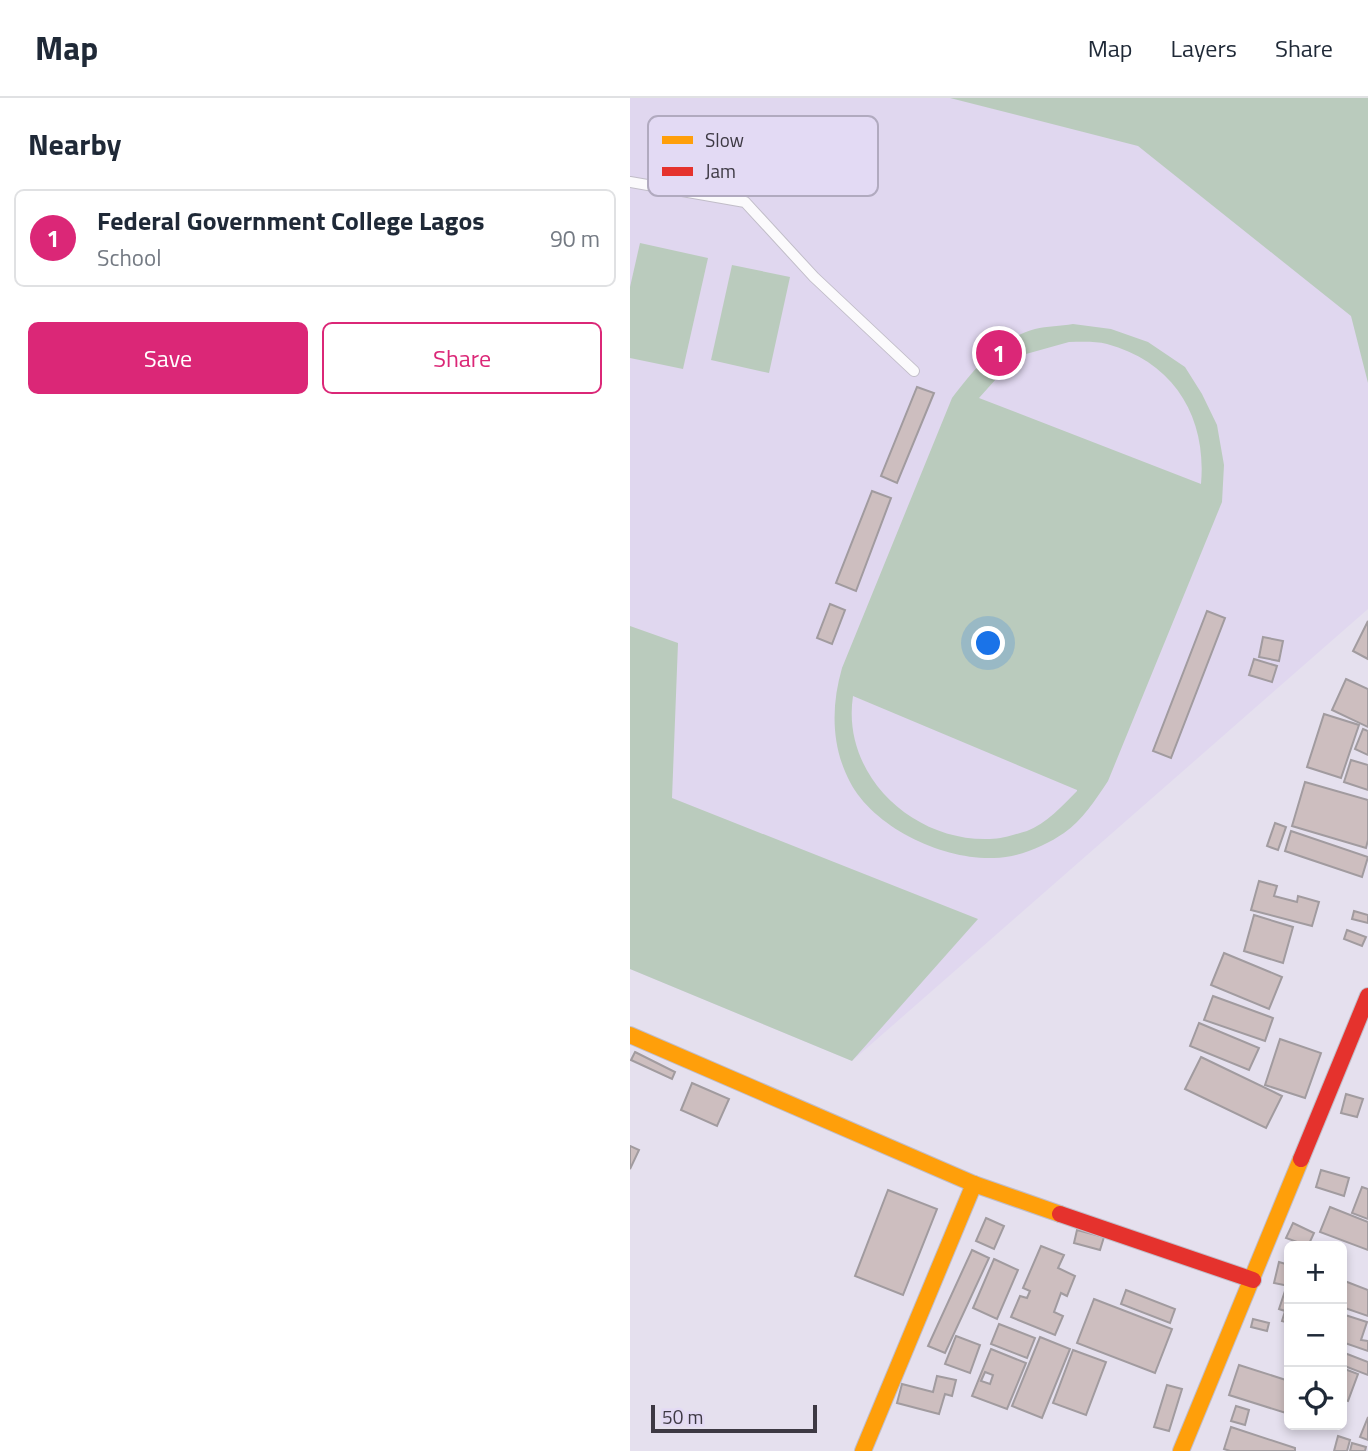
<!DOCTYPE html>
<meta charset="utf-8">
<style>
body{margin:0;font-family:"Titillium Web",sans-serif;background:#f6f6f7;color:#1f2937}
.controls{position:absolute;right:21px;bottom:21px;display:grid;overflow:hidden;border-radius:10px;box-shadow:0 4px 10px #0003}
.controls button{width:63px;height:63px;display:grid;place-items:center;padding:0;border:0;border-bottom:2px solid #e0e1e3;background:#fff;color:#1f2937;font:35px sans-serif}
.scale{position:absolute;left:21px;bottom:18px;width:166px;box-sizing:border-box;padding-left:7px;border:4px solid #3d3943;border-top:0;font-size:19px;line-height:24px;white-space:nowrap;color:#3d3943;-webkit-text-stroke:5px #e3daf4;paint-order:stroke}
.you{position:absolute;left:359px;top:546px;width:24px;height:24px;margin:-18px;border:5px solid #fff;border-radius:50%;background:#1a73e8;box-shadow:0 0 0 10px #1a73e833}
.badge{display:grid;place-items:center;width:46px;height:46px;border-radius:50%;background:#db2777;color:#fff;font-size:23px;font-weight:700}
.pin{position:absolute;translate:-50% -50%;border:4px solid #fff;box-shadow:0 2px 7px #0006}
.list{margin:0;padding:0;list-style:none}
h2{display:flex;justify-content:space-between;align-items:center;height:91px;margin:0;padding:0 28px;font-size:30px}
h2 small{font-size:23px;font-weight:400;color:#747a83}
.list li{display:grid;grid-template-columns:46px 1fr auto;gap:21px;align-items:center;box-sizing:border-box;height:98px;margin:0 14px 14px;padding:0 14px;border:2px solid #e0e1e3;border-radius:10px}
.list b{display:block;font-size:26px;white-space:nowrap}
.list p{margin:0;font-size:23px;white-space:nowrap;color:#747a83}
.list em{font-size:23px;font-style:normal;color:#747a83}
.actions{display:flex;gap:14px;padding:21px 28px}
.actions a{flex:1;padding:16px 0;border:2px solid #db2777;border-radius:10px;text-align:center;font-size:24px;color:#db2777}
.actions .main{background:#db2777;color:#fff}
.icon{flex:none;width:38px;height:38px;fill:none;stroke:currentColor;stroke-width:2;stroke-linecap:round;stroke-linejoin:round}
.map{position:relative;flex:none;width:738px;height:1353px;overflow:hidden}
header{display:flex;align-items:center;gap:42px;box-sizing:border-box;height:98px;padding:0 35px;background:#fff;border-bottom:2px solid #e0e1e3}
header strong{font-size:33px}
nav{display:flex;gap:38px;margin-inline-start:auto;font-size:24px}
main{display:flex}
aside{flex:1;background:#fff}
.map>svg:first-child{display:block}
.built{fill:#e0d7ef}
.green{fill:#bacbbd;fill-rule:evenodd}
.building{fill:#cdbebf;stroke:#a19b9f;stroke-width:2;fill-rule:evenodd}
.lines{fill:none;stroke-linecap:round;stroke-linejoin:round}
.lane-casing{stroke:#c1bdc8;stroke-width:12}
.slow-casing{stroke:#c1bdc8;stroke-width:18}
.jam-casing{stroke:#c1bdc8;stroke-width:18}
.lane{stroke:#fbfafc;stroke-width:10}
.slow{stroke:#ff9f0a;stroke-width:16}
.jam{stroke:#e5322d;stroke-width:16}
.key{fill:#e3daf4;stroke:#b1aabf;stroke-width:2}
.key-label{font-size:19px;fill:#3d3943}
</style>
<header>
<strong>Map</strong>
<nav><a>Map</a><a>Layers</a><a>Share</a></nav>
</header>
<main>
<aside>
<h2>Nearby<small></small></h2>
<ul class="list">
<li><span class="badge">1</span><div><b>Federal Government College Lagos</b><p>School</p></div><em>90 m</em></li>
</ul>
<div class="actions"><a class="main">Save</a><a>Share</a></div>
</aside>
<div class="map">
<svg width="738" height="1353" viewBox="0 0 738 1353">
<rect width="100%" height="100%" fill="#e5e0ee"/>
<polygon class="built" points="0,0 738,0 738,511 222,963 0,871"/>
<g class="green">
<polygon points="320,0 738,0 738,285 721,218 508,48"/>
<polygon points="10,145 78,160 53,271 0,260 0,189"/>
<polygon points="102,167 160,179 139,275 81,262"/>
<path d="M443 226 481 231 518 244 555 269 572 296 587 327 594 367 592 404 478 683C466 701 452 723 434 735 415 748 387 760 364 760 313 762 244 730 220 684 201 648 201 608 212 570L322 300C344 271 369 241 405 231 417 228 431 228 443 226ZM439 244C451 244 465 243 477 246 544 264 577 319 571 386L349 300 366 281 396 256ZM223 598 447 692V693C433 707 416 726 397 733 386 736 372 741 360 741 283 744 211 677 223 598Z"/>
<polygon points="0,528 48,545 42,700 348,821 222,963 0,871"/>
</g>
<g class="building">
<polygon points="287,289 304,295 267,385 251,378"/>
<polygon points="242,393 261,400 226,493 206,485"/>
<polygon points="200,506 215,512 202,546 187,540"/>
<polygon points="577,513 595,520 541,660 523,653"/>
<polygon points="738,523 738,561 723,553"/>
<polygon points="633,539 653,543 649,563 629,559"/>
<polygon points="624,561 647,568 642,584 619,577"/>
<polygon points="716,581 738,591 738,629 702,612"/>
<polygon points="694,616 729,627 711,680 677,669"/>
<polygon points="733,631 738,633 738,657 725,651"/>
<polygon points="721,662 738,667 738,692 714,684"/>
<polygon points="675,684 738,702 738,742 736,750 662,728"/>
<polygon points="645,725 656,729 648,752 637,748"/>
<polygon points="661,733 738,759 732,779 655,753"/>
<polygon points="629,783 647,788 644,798 667,804 668,798 689,804 682,828 621,812"/>
<polygon points="724,813 738,817 738,825 722,821"/>
<polygon points="624,817 663,829 653,865 614,853"/>
<polygon points="717,832 736,839 732,848 714,841"/>
<polygon points="594,855 652,879 639,911 581,887"/>
<polygon points="583,898 643,920 635,943 574,922"/>
<polygon points="569,925 629,950 619,972 560,948"/>
<polygon points="650,941 691,955 675,1000 635,987"/>
<polygon points="5,954 45,974 42,981 1,962"/>
<polygon points="571,959 652,998 636,1030 555,991"/>
<polygon points="62,985 99,1001 87,1028 51,1012"/>
<polygon points="716,996 733,1001 727,1019 711,1015"/>
<polygon points="0,1048 9,1052 0,1071"/>
<polygon points="691,1072 719,1080 714,1098 686,1089"/>
<polygon points="732,1089 738,1091 738,1121 722,1115"/>
<polygon points="258,1092 307,1111 273,1197 225,1178"/>
<polygon points="700,1109 738,1124 738,1152 690,1134"/>
<polygon points="356,1120 374,1128 364,1151 346,1143"/>
<polygon points="663,1125 684,1135 678,1148 656,1140"/>
<polygon points="447,1132 474,1139 470,1152 444,1145"/>
<polygon points="411,1148 434,1157 428,1170 445,1178 437,1198 431,1195 424,1214 433,1218 425,1237 381,1219 390,1198 397,1200 400,1193 393,1190"/>
<polygon points="342,1152 359,1160 315,1255 298,1248"/>
<polygon points="364,1161 388,1172 367,1221 343,1210"/>
<polygon points="649,1164 659,1167 659,1188 644,1185"/>
<polygon points="712,1182 738,1192 738,1218 712,1209"/>
<polygon points="496,1192 545,1211 540,1225 491,1206"/>
<polygon points="655,1193 659,1194 659,1225 652,1223 655,1213 649,1211"/>
<polygon points="464,1201 542,1231 525,1275 447,1245"/>
<polygon points="712,1216 737,1224 731,1242 738,1243 738,1253 712,1244"/>
<polygon points="623,1221 639,1225 637,1233 621,1229"/>
<polygon points="369,1226 405,1240 397,1260 361,1246"/>
<polygon points="326,1238 350,1247 340,1275 315,1266"/>
<polygon points="410,1239 440,1251 412,1320 382,1308"/>
<path d="M361 1251 396 1265 377 1311 342 1298ZM355 1274 363 1277 360 1286 351 1283Z"/>
<polygon points="443,1252 476,1264 456,1317 423,1305"/>
<polygon points="712,1254 738,1264 738,1277 712,1267"/>
<polygon points="609,1267 659,1283 659,1306 656,1315 599,1297"/>
<polygon points="712,1270 728,1276 718,1303 712,1301"/>
<polygon points="307,1278 326,1282 322,1298 315,1296 309,1316 267,1305 272,1286 303,1294"/>
<polygon points="537,1287 552,1291 539,1333 524,1329"/>
<polygon points="606,1308 619,1312 615,1327 601,1323"/>
<polygon points="738,1319 738,1342 730,1339"/>
<polygon points="601,1329 665,1350 665,1353 600,1353 594,1351"/>
<polygon points="708,1338 720,1342 717,1353 704,1353"/>
<polygon points="722,1345 736,1349 735,1353 720,1353"/>
</g>
<g class="lines">
<g class="lane-casing">
<polyline id="lane" points="0,84 115,104 184,179 284,273"/>
</g>
<g class="slow-casing">
<g id="slow">
<polyline points="0,937 344,1086 430,1116"/>
<polyline points="233,1353 344,1086"/>
<polyline points="551,1353 671,1061"/>
</g>
</g>
<g class="jam-casing">
<g id="jam">
<polyline points="671,1061 738,898"/>
<polyline points="430,1116 623,1182"/>
</g>
</g>
<use href="#lane" class="lane"/>
<use href="#slow" class="slow"/>
<use href="#jam" class="jam"/>
</g>
<rect x="18" y="18" width="230" height="80" rx="10" class="key"/>
<rect x="32" y="38" width="31" height="8" fill="#ff9f0a"/>
<rect x="32" y="69" width="31" height="9" fill="#e5322d"/>
<g class="key-label">
<text x="75" y="49">Slow</text>
<text x="75" y="80">Jam</text>
</g>
</svg>
<div class="controls">
<button>+</button>
<button>−</button>
<button><svg class="icon" aria-label="locate" viewBox="0 0 24 24"><circle cx="12" cy="12" r="6"/><path d="M12 2v4M12 18v4M2 12h4M18 12h4"/></svg></button>
</div>
<div class="scale">50 m</div>
<div class="you"></div>
<div class="pin badge" style="left:369px;top:255px">1</div>
</div>
</main>
